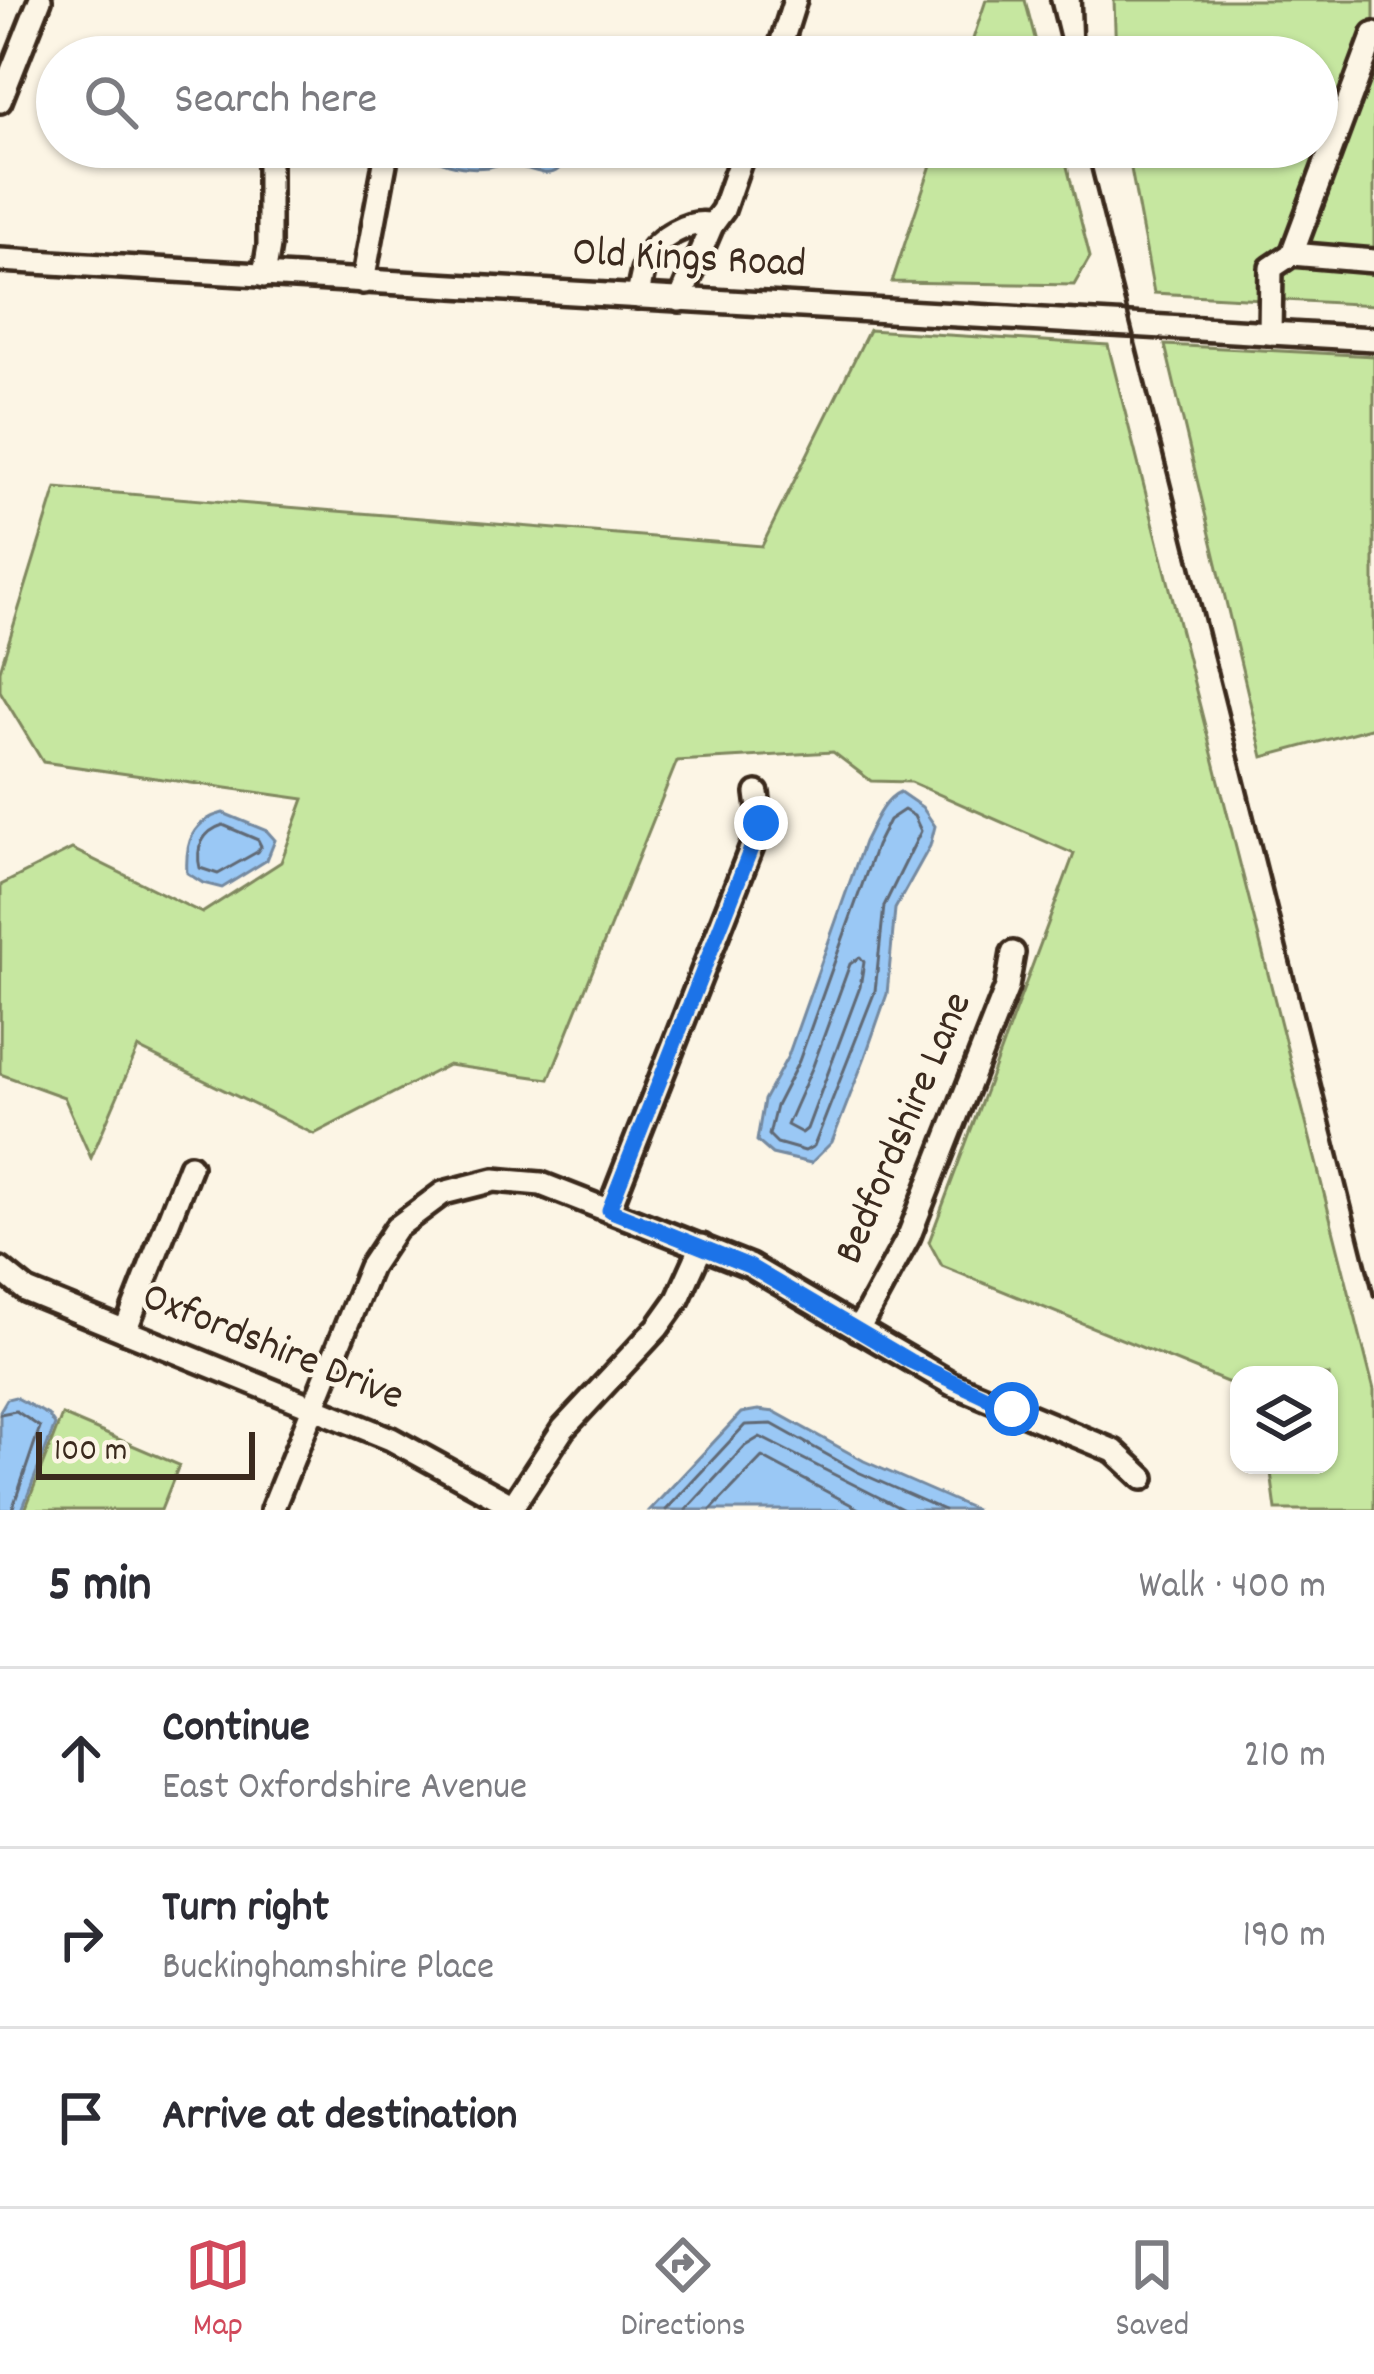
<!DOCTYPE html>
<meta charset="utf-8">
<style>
body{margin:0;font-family:Dekko,sans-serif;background:#f7f7f7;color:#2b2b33}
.controls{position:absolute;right:36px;bottom:36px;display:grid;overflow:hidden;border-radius:24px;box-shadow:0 3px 9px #0004}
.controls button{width:108px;height:108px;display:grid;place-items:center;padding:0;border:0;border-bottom:3px solid #e1e1e2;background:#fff;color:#2b2b33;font:60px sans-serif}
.scale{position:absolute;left:36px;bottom:30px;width:219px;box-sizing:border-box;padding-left:12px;border:6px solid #3b2a1e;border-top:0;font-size:33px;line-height:42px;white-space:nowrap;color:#3b2a1e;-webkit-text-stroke:9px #fcf5e5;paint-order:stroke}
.stop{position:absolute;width:36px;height:36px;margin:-27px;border:9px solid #1a73e8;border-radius:50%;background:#fff}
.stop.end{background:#1a73e8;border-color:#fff;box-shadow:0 3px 12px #0008}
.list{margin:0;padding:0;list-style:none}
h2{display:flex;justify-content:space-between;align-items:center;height:156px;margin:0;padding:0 48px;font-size:51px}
h2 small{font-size:39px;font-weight:400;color:#7c7c81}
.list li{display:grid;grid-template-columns:78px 1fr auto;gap:36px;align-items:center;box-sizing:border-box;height:180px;padding:0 48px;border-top:3px solid #e1e1e2}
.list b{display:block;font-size:45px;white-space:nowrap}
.list p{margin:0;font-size:39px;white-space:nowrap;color:#7c7c81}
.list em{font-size:39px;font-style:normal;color:#7c7c81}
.icon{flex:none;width:66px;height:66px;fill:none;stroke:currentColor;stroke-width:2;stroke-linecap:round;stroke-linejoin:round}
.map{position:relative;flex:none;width:1374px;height:1510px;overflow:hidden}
.search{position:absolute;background:#fff;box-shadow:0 3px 9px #0004;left:36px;right:36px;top:36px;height:132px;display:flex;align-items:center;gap:30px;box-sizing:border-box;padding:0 42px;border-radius:66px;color:#7c7c81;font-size:45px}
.sheet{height:696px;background:#fff}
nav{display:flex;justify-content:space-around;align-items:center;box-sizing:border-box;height:168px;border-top:3px solid #e1e1e2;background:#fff;font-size:33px;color:#7c7c81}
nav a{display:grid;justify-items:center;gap:6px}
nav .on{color:#d1495b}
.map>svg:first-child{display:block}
.green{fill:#c6e7a0;stroke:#80885f;stroke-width:3}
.water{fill:#9ac8f5;stroke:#74899f;stroke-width:3}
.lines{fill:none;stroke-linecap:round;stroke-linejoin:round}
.shore{stroke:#616974;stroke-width:3}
.minor-casing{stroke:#3b2a1e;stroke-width:30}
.minor{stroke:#fcf5e5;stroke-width:21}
.rail{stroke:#3b2a1e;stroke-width:4.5}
.route{stroke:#1a73e8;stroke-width:15}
.labels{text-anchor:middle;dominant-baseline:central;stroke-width:9;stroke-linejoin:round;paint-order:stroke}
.street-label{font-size:42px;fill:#3b2a1e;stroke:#fcf5e5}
</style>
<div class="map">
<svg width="1374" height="1510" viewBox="0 0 1374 1510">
<rect width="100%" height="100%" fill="#fcf5e5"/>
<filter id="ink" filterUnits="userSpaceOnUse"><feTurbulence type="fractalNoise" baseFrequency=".00833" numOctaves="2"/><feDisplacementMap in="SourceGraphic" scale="24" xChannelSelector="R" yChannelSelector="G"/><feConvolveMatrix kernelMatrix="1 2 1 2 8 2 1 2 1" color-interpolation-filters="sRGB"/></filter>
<g filter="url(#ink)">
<g class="green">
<polygon points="986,0 1025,0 1040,57 967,57"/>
<polygon points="1114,0 1374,0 1374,305 1154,293 1127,147 1317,147 1317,57 1116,57"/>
<polygon points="937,147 1062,147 1090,257 1074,285 892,282"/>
<polygon points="869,330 1108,345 1374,1390 1374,1510 1276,1510 1270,1465 1329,1465 1329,1375 1239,1375 1239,1387 942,1266 929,1242 1074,854 911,782 871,781 833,752 677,761 549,1079 448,1065 314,1134 138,1048 91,1158 64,1097 0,1074 1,885 72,849 202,913 281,862 304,799 43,762 0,691 0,670 56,488 762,546"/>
<polygon points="1165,345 1374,356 1374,727 1263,757"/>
<polygon points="62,1415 179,1465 161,1510 25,1510"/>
</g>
<g class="water">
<path d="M414 147H569C559 191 536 167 507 164 502 163 493 166 488 167 458 170 439 163 414 147Z"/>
<path d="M900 792 922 807 935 826 930 846 895 909 887 994 865 1057 832 1142 811 1163 772 1154 757 1141 764 1100 788 1056 864 842C873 825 883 799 900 792Z"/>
<path d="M223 813 267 831 275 840 267 860 222 888 203 883 187 873C185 843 192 821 223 813Z"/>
<polygon points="15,1397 48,1415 55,1425 22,1510 0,1510 0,1411 7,1399"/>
<polygon points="758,1410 775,1412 864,1461 976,1510 650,1510 741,1413"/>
</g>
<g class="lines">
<g class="shore">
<polyline points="436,147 449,154 507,151 544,161 554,157 558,147"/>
<polygon points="904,810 914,816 921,831 884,906 875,991 814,1146 805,1151 777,1143 769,1135 776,1106 799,1061 876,846 889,820"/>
<path d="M223 825 258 840 261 846 257 852 218 874 200 868C195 848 203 831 223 825Z"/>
<polygon points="860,957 864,962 860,987 807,1129 802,1133 787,1125 813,1066 850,964"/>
<polyline points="0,1414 16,1411 40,1427 12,1510"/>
<polyline points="666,1510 745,1425 772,1424 858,1472 944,1510"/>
<polyline points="686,1510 745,1446 760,1437 904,1510"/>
<polyline points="711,1510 762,1457 861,1510"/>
</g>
<g class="minor-casing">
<g id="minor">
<polyline points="777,57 795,0"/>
<polyline points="0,101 40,0"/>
<polyline points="712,225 723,210 745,147"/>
<polyline points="1292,254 1374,34"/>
<polyline points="0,260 1374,339"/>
<polyline points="264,276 269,246 269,147"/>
<polyline points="363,282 388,147"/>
<path d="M638 297C640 285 642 271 647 259 655 239 691 218 712 225L680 300"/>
<polyline points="1270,333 1271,268 1292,254 1374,261"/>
<polyline points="609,1210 761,823 757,793"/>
<polyline points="0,1269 27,1291 391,1439 513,1506"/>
<polyline points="858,1330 909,1236 1007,987 1013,953"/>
<polyline points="125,1331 190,1166"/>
<polyline points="272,1510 370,1267 396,1228 443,1193 494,1180 541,1184 750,1266 952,1384 1114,1451 1143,1478"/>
<polyline points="510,1510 563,1429 658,1327 678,1299 702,1246"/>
</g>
</g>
<use href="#minor" class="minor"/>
<g class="rail">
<polyline points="1050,0 1064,57"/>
<polyline points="1081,0 1083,57"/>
<polyline points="1086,147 1374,1296"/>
</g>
</g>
</g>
<g class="lines" filter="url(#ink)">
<polyline class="route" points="761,823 609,1210 749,1266 910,1361 1012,1409"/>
</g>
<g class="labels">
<g class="street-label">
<text transform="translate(689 261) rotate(3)">Old Kings Road</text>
<text transform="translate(906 1129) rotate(-67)">Bedfordshire Lane</text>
<text transform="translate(272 1349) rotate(22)">Oxfordshire Drive</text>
</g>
</g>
</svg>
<div class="controls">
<button><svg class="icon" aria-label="layers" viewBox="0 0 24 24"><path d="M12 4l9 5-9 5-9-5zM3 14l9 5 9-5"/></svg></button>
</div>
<div class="scale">100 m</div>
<div class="stop" style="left:1012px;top:1409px"></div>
<div class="stop end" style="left:761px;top:823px"></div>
<div class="search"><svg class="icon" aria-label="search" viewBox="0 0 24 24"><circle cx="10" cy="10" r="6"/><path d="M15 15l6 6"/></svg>Search here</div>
</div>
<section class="sheet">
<h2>5 min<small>Walk · 400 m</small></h2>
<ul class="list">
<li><svg class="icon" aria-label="ahead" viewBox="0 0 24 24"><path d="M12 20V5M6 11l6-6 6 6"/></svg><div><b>Continue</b><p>East Oxfordshire Avenue</p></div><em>210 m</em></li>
<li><svg class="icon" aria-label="right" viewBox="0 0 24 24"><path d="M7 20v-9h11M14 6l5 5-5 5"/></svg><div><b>Turn right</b><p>Buckinghamshire Place</p></div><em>190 m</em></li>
<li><svg class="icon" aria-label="arrive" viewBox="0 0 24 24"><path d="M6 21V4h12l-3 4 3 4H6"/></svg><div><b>Arrive at destination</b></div></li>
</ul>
</section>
<nav>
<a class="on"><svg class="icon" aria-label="map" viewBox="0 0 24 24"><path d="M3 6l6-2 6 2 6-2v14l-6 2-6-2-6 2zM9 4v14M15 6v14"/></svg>Map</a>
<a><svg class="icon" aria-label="directions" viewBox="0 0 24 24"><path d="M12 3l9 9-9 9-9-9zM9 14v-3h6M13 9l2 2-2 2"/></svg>Directions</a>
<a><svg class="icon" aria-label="saved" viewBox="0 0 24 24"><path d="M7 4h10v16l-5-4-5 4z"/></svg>Saved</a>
</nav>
